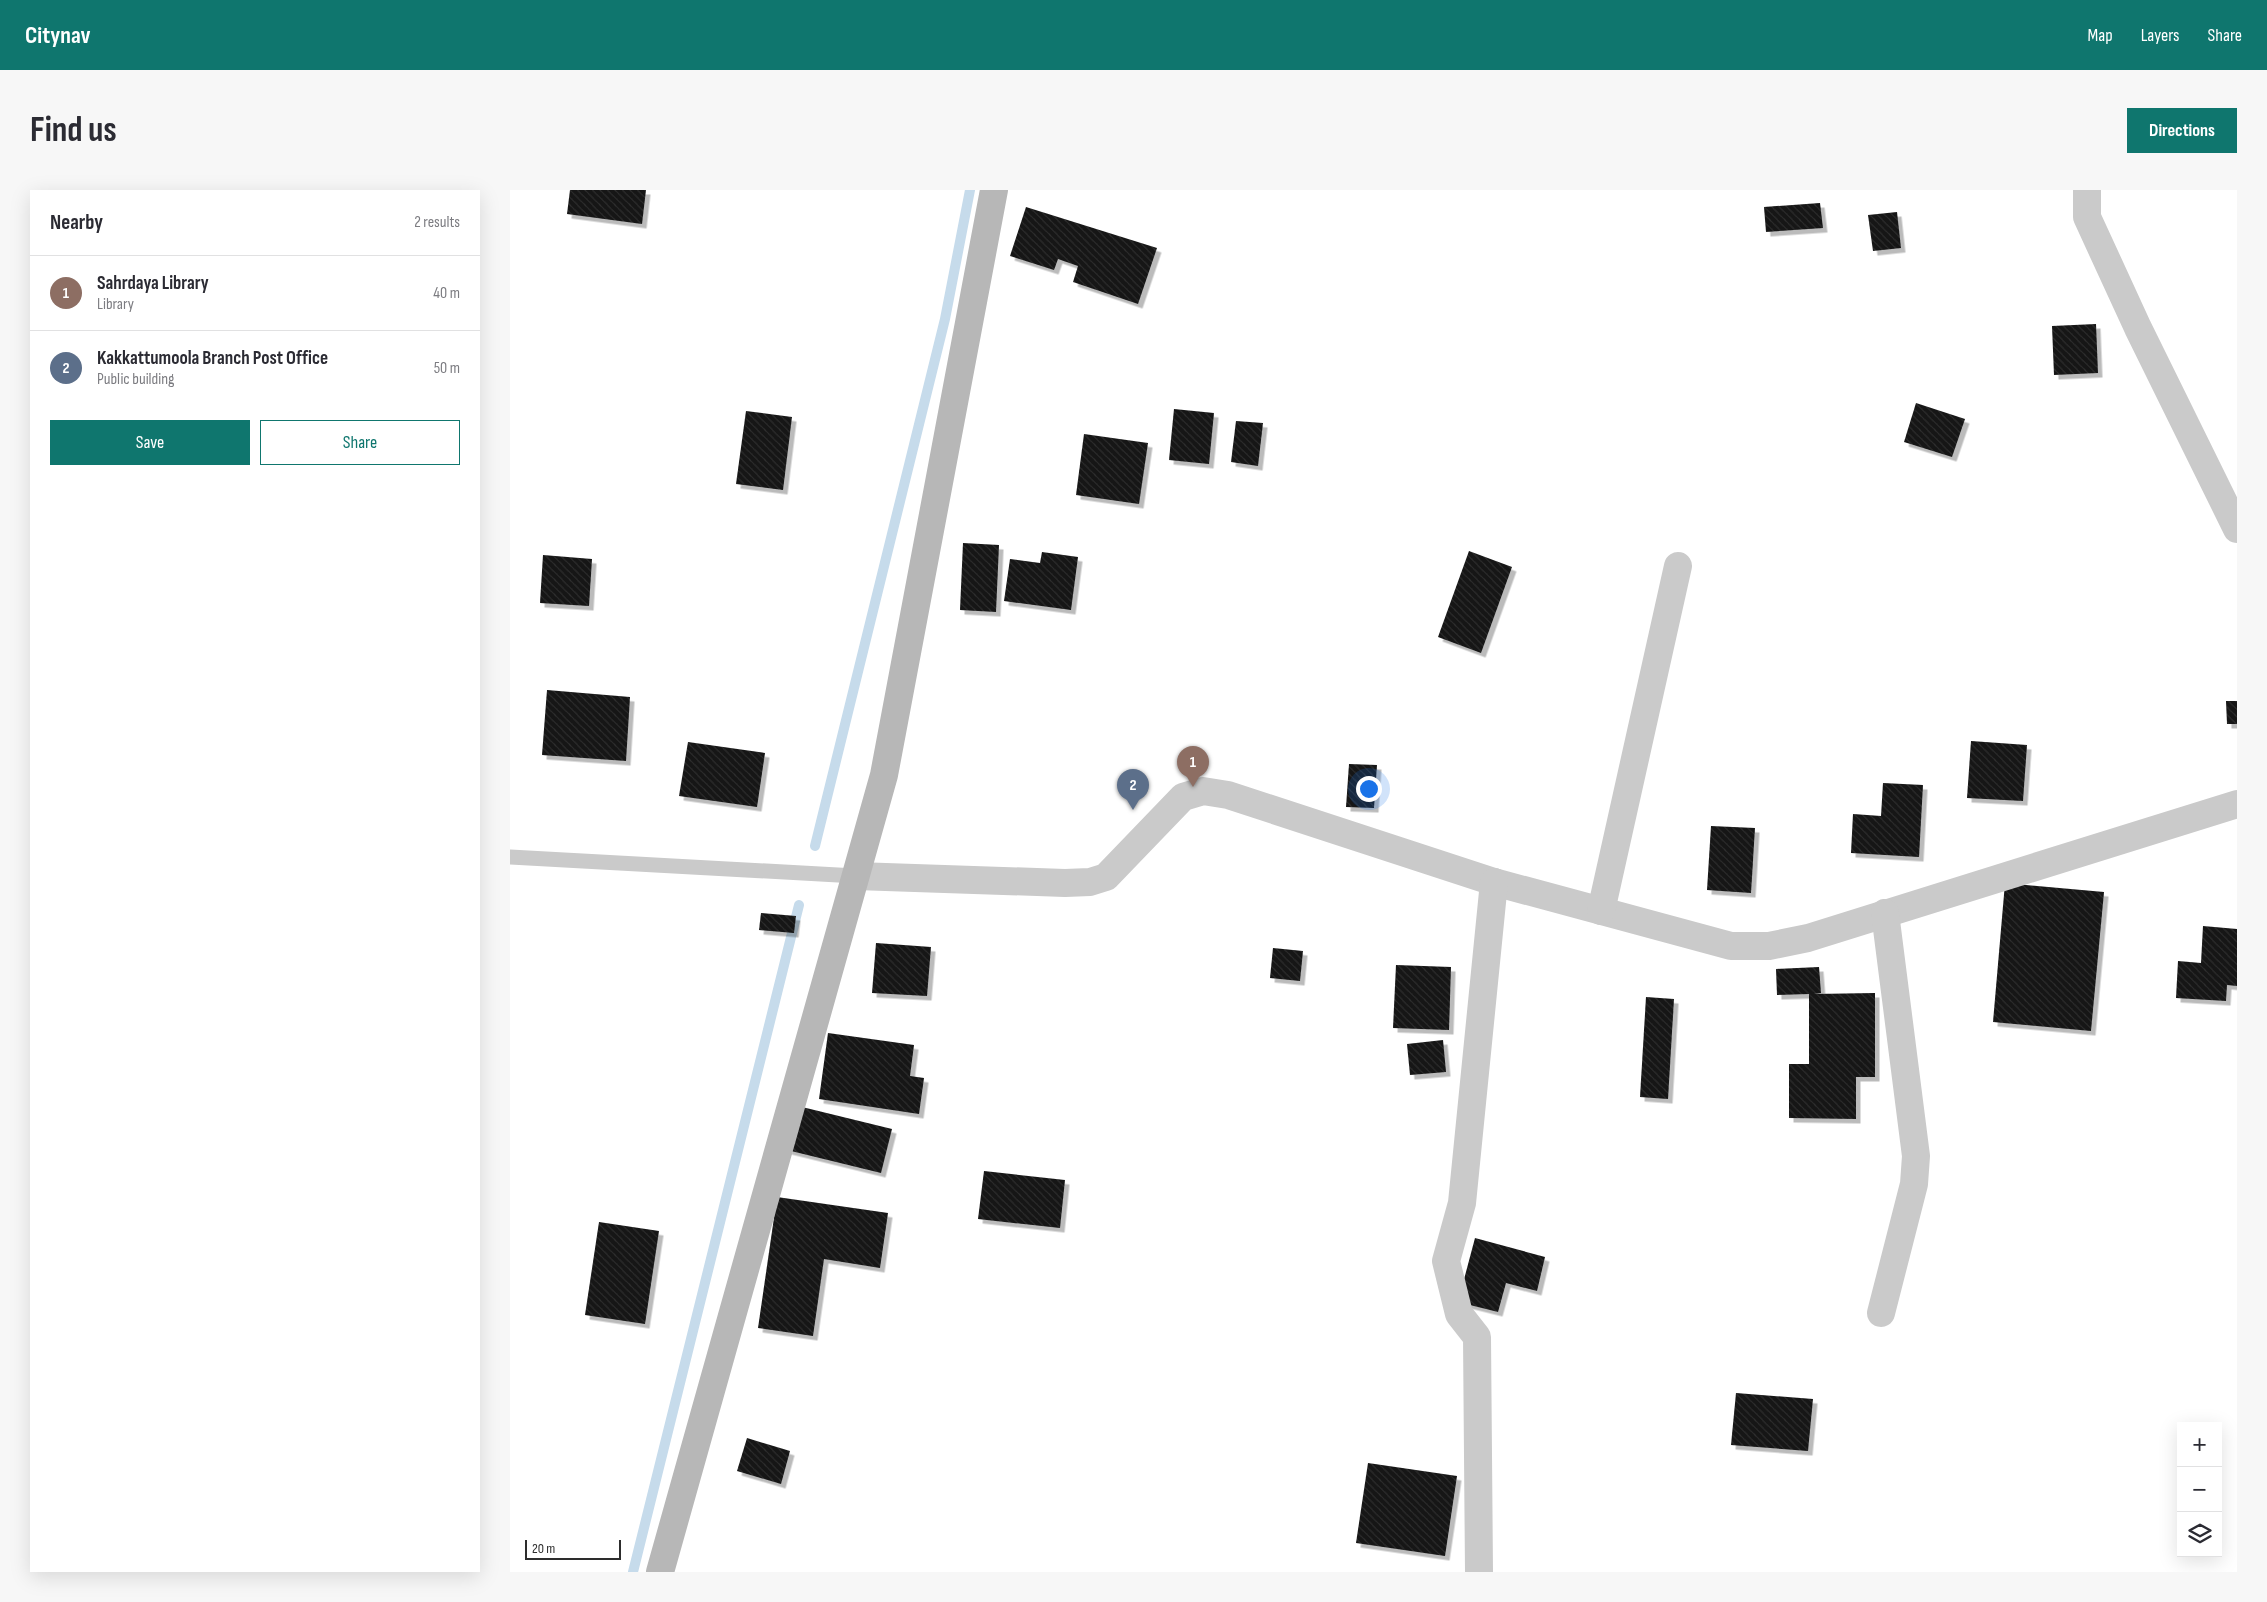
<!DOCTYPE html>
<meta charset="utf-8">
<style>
body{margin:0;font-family:"Sofia Sans Condensed",sans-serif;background:#f7f7f7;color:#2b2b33}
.controls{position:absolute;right:15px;bottom:15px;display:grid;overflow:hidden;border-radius:0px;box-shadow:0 5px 20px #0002}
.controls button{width:45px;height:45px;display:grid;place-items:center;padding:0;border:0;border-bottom:1px solid #e1e1e2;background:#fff;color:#2b2b33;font:25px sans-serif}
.scale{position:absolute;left:15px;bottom:12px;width:96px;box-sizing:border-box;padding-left:5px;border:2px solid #2d2d2d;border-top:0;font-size:14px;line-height:18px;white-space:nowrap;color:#2d2d2d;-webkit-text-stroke:4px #fff;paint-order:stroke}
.you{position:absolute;left:858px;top:598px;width:18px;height:18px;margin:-12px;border:4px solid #fff;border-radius:50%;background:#1a73e8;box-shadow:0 0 0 8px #1a73e833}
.badge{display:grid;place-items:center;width:32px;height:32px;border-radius:50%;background:#0f766e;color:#fff;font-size:16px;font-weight:700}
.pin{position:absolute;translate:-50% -41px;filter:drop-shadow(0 1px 2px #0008)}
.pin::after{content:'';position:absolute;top:26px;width:18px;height:15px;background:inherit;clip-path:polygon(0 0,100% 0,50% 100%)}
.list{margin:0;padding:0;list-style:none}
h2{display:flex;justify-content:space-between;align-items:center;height:65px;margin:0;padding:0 20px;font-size:21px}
h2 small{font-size:16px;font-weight:400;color:#7c7c81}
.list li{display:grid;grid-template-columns:32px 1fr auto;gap:15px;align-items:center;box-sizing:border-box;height:75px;padding:0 20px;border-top:1px solid #e1e1e2}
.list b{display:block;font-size:19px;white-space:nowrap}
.list p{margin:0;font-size:16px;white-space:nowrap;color:#7c7c81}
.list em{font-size:16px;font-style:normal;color:#7c7c81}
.actions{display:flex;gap:10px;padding:15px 20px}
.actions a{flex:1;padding:11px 0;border:1px solid #0f766e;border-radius:0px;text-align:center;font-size:18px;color:#0f766e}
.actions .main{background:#0f766e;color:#fff}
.icon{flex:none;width:28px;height:28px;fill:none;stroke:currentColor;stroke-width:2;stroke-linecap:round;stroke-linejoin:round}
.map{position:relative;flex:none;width:1727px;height:1382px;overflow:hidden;border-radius:0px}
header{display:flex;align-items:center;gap:30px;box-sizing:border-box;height:70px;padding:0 25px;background:#0f766e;color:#fff}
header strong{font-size:24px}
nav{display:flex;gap:28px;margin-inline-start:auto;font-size:18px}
.intro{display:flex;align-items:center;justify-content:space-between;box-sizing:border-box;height:120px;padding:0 30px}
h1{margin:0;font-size:35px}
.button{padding:12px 22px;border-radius:0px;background:#0f766e;color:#fff;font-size:18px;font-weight:700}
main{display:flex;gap:30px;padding:0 30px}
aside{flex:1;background:#fff;border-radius:0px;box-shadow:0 5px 20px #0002}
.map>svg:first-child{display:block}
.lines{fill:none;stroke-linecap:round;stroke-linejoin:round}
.stream{stroke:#c6dbeb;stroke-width:10}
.building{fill:url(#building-back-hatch);filter:url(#shadow)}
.service{stroke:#cacaca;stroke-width:15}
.minor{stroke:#cacaca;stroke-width:28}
.secondary{stroke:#b7b7b7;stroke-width:28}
</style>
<header>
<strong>Citynav</strong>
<nav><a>Map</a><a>Layers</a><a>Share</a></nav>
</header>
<div class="intro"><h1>Find us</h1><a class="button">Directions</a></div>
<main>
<aside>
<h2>Nearby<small>2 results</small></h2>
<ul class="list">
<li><span class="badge" style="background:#8d6e63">1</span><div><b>Sahrdaya Library</b><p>Library</p></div><em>40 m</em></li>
<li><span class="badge" style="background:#5c6f8a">2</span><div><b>Kakkattumoola Branch Post Office</b><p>Public building</p></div><em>50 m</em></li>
</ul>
<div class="actions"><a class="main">Save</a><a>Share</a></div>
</aside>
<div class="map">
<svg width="1727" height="1382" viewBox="0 0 1727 1382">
<defs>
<pattern id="building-back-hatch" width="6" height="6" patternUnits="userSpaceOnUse" patternTransform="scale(1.25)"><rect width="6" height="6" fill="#141414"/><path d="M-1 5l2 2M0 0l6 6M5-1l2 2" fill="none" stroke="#2e2e2e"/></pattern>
<filter id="shadow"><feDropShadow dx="4.5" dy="4.5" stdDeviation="0" flood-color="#0004"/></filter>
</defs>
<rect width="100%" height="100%" fill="#fff"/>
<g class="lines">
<g class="stream">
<polyline points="305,656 435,129 460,0"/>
<polyline points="123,1382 289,715"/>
</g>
</g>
<g class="building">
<polygon points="60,0 136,0 132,34 57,24"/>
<polygon points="1310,13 1313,38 1256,42 1254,17"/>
<polygon points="516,17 647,58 628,114 563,92 568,76 548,69 544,80 500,66"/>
<polygon points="1387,22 1391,58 1363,61 1358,25"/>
<polygon points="1586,134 1588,183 1544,185 1542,136"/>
<polygon points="1406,213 1455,229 1442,267 1394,252"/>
<polygon points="664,219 704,223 699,274 659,270"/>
<polygon points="236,221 282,227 273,300 226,294"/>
<polygon points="726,231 753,233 748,276 721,272"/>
<polygon points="574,244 638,253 629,314 566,305"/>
<polygon points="453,353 489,355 486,422 450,420"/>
<polygon points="959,361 1002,377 971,463 928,447"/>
<polygon points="532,362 568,367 561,420 494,411 500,369 530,373"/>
<polygon points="33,365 82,369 79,416 30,413"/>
<polygon points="37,500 120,507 116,571 32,565"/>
<polygon points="1716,511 1727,511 1727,534 1717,534"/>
<polygon points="1461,551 1517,555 1513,611 1457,608"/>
<polygon points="178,552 255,563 247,617 169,606"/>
<polygon points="839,574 867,575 864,618 836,617"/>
<polygon points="1373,593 1413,595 1409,667 1341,663 1343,624 1371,626"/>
<polygon points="1201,636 1245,638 1241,703 1197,700"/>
<polygon points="1495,693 1594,702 1581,841 1483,832"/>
<polygon points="251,723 286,726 284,743 249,740"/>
<polygon points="1693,736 1727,739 1727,796 1717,795 1716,811 1666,808 1668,771 1691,773"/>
<polygon points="366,753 421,757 417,806 362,803"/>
<polygon points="763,758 793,761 790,791 760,788"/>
<polygon points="886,775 941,777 939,840 883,838"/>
<polygon points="1309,777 1311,803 1304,804 1365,803 1365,887 1346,887 1346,929 1279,928 1279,874 1299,874 1299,804 1267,805 1266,779"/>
<polygon points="1136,807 1164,809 1158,909 1130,907"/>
<polygon points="318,843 404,855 400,886 414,888 409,924 309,909"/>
<polygon points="933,850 936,882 900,885 897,854"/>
<polygon points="288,916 382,939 371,983 277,960"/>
<polygon points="474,981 555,990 550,1038 468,1029"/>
<polygon points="267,1007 378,1023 370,1078 314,1069 303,1146 248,1138"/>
<polygon points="89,1032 149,1041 135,1134 75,1125"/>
<polygon points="965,1048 1035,1067 1027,1101 996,1093 988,1122 948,1112"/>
<polygon points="1226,1203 1303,1209 1298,1261 1221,1255"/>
<polygon points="237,1248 280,1261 271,1294 227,1281"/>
<polygon points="858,1273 947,1286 935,1366 846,1353"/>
</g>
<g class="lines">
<polyline class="service" points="0,667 346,686"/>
<g class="minor">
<polyline points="1577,0 1577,27 1628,138 1727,339"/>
<polyline points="346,686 555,693 580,692 596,687 673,607 693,601 718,605 984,692 1221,756 1259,756 1298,748 1727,614"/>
<polyline points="1091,721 1168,376"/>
<polyline points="1371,1123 1404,994 1406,966 1375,723"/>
<polyline points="969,1382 967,1147 949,1124 936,1071 952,1013 984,692"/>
</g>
<polyline class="secondary" points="150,1382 374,585 484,0"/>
</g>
</svg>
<div class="controls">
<button>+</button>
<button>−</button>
<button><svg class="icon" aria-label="layers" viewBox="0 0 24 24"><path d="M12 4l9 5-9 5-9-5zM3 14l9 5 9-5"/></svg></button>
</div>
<div class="scale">20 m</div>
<div class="you"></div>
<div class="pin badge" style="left:683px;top:597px;background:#8d6e63">1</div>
<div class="pin badge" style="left:623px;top:620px;background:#5c6f8a">2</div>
</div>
</main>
